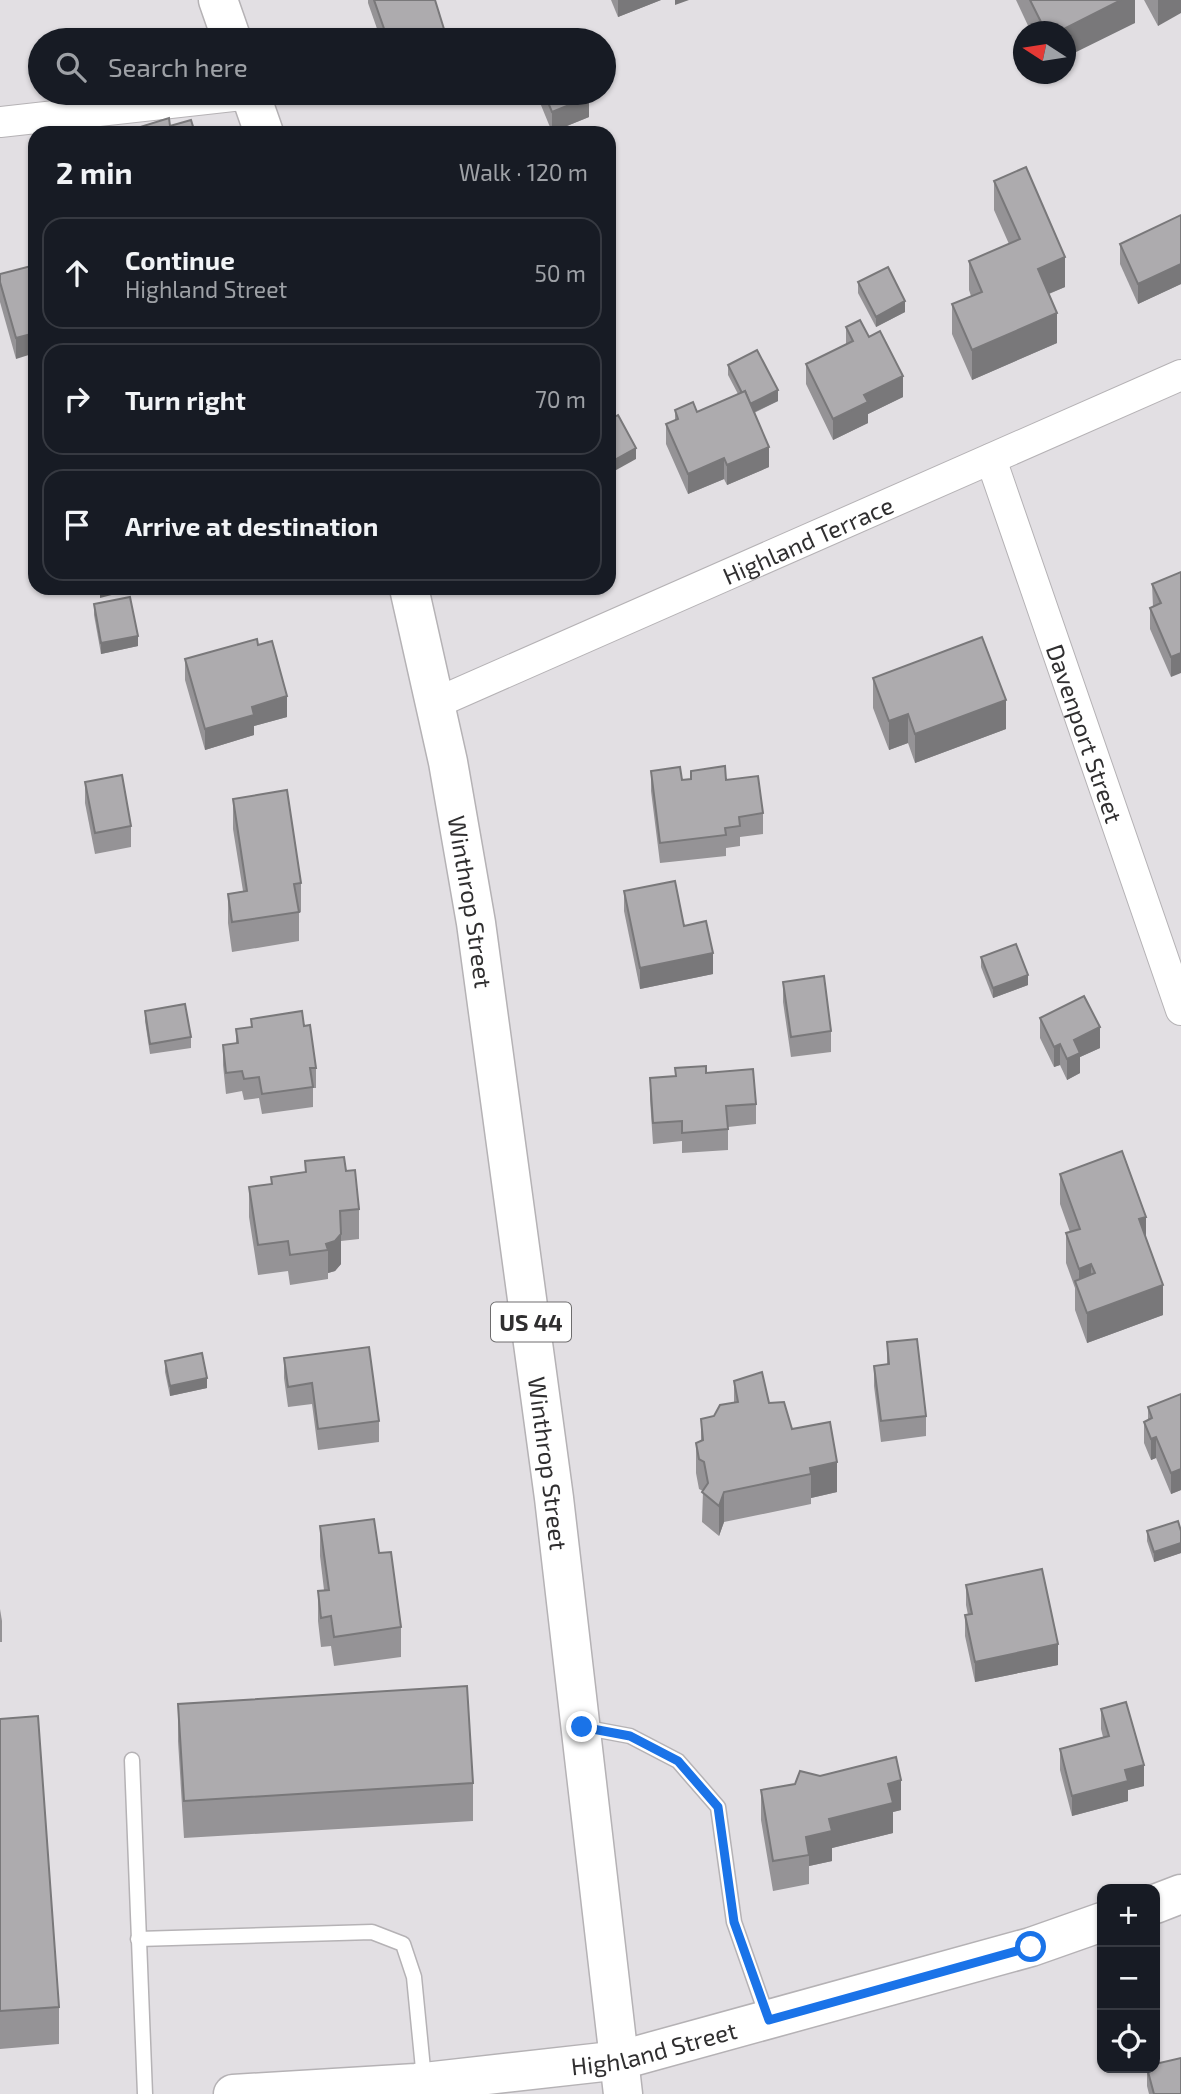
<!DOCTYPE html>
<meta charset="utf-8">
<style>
body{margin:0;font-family:"Exo 2",sans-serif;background:#20242c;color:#f1f3f6}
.controls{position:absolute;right:21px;bottom:21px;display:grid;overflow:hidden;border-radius:14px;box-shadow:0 2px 5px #0004}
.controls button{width:63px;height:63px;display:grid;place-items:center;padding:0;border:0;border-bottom:2px solid #363941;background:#171b24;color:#f1f3f6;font:35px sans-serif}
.compass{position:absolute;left:1013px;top:21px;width:63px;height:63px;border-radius:50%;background:#171b24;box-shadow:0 2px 5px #0004;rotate:282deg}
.stop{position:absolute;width:21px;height:21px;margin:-16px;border:5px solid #1a73e8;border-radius:50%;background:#fff}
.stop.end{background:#1a73e8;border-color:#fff;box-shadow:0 2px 7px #0008}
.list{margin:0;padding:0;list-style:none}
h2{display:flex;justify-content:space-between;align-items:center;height:91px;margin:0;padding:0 28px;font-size:30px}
h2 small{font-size:23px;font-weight:400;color:#9ea1a6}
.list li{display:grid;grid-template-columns:46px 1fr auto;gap:21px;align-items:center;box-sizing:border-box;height:112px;margin:0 14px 14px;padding:0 14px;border:2px solid #363941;border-radius:21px}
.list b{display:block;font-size:26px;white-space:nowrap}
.list p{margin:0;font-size:23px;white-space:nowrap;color:#9ea1a6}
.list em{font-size:23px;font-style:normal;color:#9ea1a6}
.icon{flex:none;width:38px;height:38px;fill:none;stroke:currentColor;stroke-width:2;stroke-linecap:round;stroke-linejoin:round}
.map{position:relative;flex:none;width:1181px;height:2094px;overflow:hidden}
.search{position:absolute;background:#171b24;box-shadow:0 2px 5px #0004;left:28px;top:28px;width:588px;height:77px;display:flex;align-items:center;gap:18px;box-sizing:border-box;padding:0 24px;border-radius:38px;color:#9ea1a6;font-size:26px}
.panel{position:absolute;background:#171b24;box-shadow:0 2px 5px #0004;left:28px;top:126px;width:588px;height:469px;border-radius:21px}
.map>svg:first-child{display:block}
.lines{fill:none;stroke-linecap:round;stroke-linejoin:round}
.lane-casing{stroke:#b5b2b5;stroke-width:17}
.street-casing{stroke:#b5b2b5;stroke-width:32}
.secondary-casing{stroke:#b5b2b5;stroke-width:41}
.highway-casing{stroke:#b5b2b5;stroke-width:41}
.lane{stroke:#fff;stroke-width:14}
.street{stroke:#fff;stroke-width:30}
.secondary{stroke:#fff;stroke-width:38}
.highway{stroke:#fff;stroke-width:38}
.wall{fill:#959396}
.shaded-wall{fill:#79787a}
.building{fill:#adabae;stroke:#79787a;stroke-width:2}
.route{stroke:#1a73e8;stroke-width:9}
.labels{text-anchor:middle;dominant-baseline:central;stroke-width:6;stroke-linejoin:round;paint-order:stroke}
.shield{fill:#fff;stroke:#6e6d6e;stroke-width:2}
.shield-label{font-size:23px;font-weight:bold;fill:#302f30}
.street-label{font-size:24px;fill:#302f30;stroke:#fff}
</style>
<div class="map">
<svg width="1181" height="2094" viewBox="0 0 1181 2094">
<rect width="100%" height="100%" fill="#e2dfe3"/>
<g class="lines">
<g class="lane-casing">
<g id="lane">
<polyline points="582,1727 630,1736 678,1761 718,1807 734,1922 768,2019"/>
<polyline points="132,1760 145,2094"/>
<polyline points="138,1939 372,1932 403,1944 414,1977 424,2079"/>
</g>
</g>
<g class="street-casing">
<g id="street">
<polyline points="0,122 251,94"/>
<path id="s1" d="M991 459 1181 1010"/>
<path id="s2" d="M436 703 1181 375"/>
</g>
</g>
<g class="secondary-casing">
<g id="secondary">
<polyline points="1155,1904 1181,1894"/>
<path id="s3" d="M233 2094 416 2083 621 2060 1031 1947 1102 1922"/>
</g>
</g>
<g class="highway-casing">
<g id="highway">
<polyline points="218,0 232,40"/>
<polyline points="250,93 264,133"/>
<path id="s4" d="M409 588 448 762 476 923 554 1498 623 2094"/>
</g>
</g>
<use href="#lane" class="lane"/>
<use href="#street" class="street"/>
<use href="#secondary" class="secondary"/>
<use href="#highway" class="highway"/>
</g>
<g class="wall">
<polygon points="368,0 435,0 444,40 381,40 368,3"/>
<polygon points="611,0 661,0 618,17"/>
<polygon points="1016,0 1135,0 1135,23 1066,32 1031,32"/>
<polygon points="1144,0 1181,0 1158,26"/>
<polygon points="536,93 588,93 589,117 552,132"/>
<polygon points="994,181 1065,287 1049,294 1057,343 972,380 952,334 952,304 971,296 969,290 969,261 1009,244 994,210"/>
<polygon points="1181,215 1181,284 1138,304 1120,264 1120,244"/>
<polygon points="35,265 16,359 0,302 0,274"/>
<polygon points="858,282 905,312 876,327 858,293"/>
<polygon points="846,327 869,337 903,397 868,414 868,423 833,440 806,384 806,364 846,344"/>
<polygon points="728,365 778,401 754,413 769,467 727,485 724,479 688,494 666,444 666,424 675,420 675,410 697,412 738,394 728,375"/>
<polygon points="1181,572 1171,677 1150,629 1150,608 1153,607 1152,584"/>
<polygon points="94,604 138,646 101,654 94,615"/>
<polygon points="258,645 287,717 254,726 254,735 205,750 185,680 185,659"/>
<polygon points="873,678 1006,729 915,763 908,743 889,750 873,708"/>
<polygon points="651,771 682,780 691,780 691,771 726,780 763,813 763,834 740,837 740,846 726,848 726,856 660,863 651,791"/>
<polygon points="85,782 131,826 131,847 95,854 85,803"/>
<polygon points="233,799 301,883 301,912 299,913 299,941 232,952 228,923 228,894 243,891 233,829"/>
<polygon points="624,891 713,974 640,989 624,911"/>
<polygon points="981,957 1028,985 993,998 981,967"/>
<polygon points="783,982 831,1031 831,1052 791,1057 783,1002"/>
<polygon points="145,1011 191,1037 191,1048 150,1054 145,1021"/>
<polygon points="1040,1018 1100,1048 1080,1057 1080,1073 1067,1080 1060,1065 1054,1067 1040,1038"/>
<polygon points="251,1019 304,1026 316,1068 316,1088 313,1088 313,1107 262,1114 259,1098 244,1100 242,1091 226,1094 223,1065 223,1045 236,1043 236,1029 251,1028"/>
<polygon points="675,1068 706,1073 756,1104 756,1124 728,1127 728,1150 682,1153 682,1141 653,1144 650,1099 650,1078 675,1076"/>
<polygon points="305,1161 346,1171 359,1209 359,1239 341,1241 341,1264 335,1271 328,1273 328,1279 290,1285 288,1271 258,1275 249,1217 249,1187 271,1184 271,1177 305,1172"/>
<polygon points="1060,1174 1146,1239 1163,1315 1087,1343 1075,1310 1075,1288 1066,1263 1066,1233 1070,1232 1060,1204"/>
<polygon points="887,1342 926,1416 926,1436 881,1442 874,1386 874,1366 887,1364"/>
<polygon points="284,1358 379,1421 379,1442 318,1450 312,1404 288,1407 284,1378"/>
<polygon points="165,1361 207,1388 170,1396 165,1372"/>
<polygon points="734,1381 769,1403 792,1429 837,1492 811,1498 811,1504 724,1522 719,1536 702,1522 703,1491 699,1489 696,1473 696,1443 701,1441 701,1419 714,1416 734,1402"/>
<polygon points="1181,1394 1181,1490 1171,1494 1156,1458 1151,1460 1144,1443 1144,1422 1148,1420 1148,1407"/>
<polygon points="320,1526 379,1553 401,1627 401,1657 334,1666 331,1646 321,1647 318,1621 318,1591 324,1590 320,1556"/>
<polygon points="1147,1531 1181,1531 1181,1553 1154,1562 1147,1541"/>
<polygon points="966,1585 1058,1665 975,1682 965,1636 965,1615 968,1615 966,1605"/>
<polygon points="0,1609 2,1621 2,1642 0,1642"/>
<polygon points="178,1704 473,1783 473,1821 184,1838 178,1741"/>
<polygon points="1101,1709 1144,1786 1128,1790 1128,1801 1072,1816 1060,1770 1060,1749 1103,1737 1101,1729"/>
<polygon points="0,1719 59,2007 59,2044 0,2049"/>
<polygon points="761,1790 901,1810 893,1812 893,1833 832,1848 832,1861 809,1866 809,1884 773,1891 761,1820"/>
<polygon points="1147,2068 1181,2094 1149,2094 1147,2086"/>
</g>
<g class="shaded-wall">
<polygon points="618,0 661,0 618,17"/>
<polygon points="675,0 689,0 675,5"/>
<polygon points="1121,0 1135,0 1135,23 1066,57 1066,32 1058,32"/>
<polygon points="1158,0 1181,0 1181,13 1158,26"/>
<polygon points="444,29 444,40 412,40"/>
<polygon points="589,97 589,117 552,132 552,112"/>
<polygon points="1065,257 1065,287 1038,298 1038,269"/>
<polygon points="1181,264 1181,284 1138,304 1138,284"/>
<polygon points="905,301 905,312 876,327 876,317"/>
<polygon points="1057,313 1057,343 972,380 972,350"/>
<polygon points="35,333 35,353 16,359 16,338"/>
<polygon points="903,376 903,397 868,414 868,423 833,440 833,419 864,395"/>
<polygon points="778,390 778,401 748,415 748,405"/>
<polygon points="769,447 769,467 727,485 727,465"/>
<polygon points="636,448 636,459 609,474 609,463"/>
<polygon points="724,458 724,479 688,494 688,474"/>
<polygon points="100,588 135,588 135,589 100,598"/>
<polygon points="138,636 138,646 101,654 101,643"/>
<polygon points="1181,653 1181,673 1171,677 1171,657"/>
<polygon points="287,696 287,717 254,726 254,735 205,750 205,729 252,707"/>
<polygon points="1006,700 1006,729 915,763 915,734"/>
<polygon points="908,714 908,743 889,750 889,721"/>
<polygon points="713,953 713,974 640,989 640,968"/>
<polygon points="1028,975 1028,985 993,998 993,988"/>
<polygon points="1100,1027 1100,1048 1080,1057 1080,1073 1067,1080 1067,1059 1074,1040"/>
<polygon points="1060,1044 1060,1065 1054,1067 1054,1047"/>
<polygon points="1146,1217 1146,1246 1139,1219"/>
<polygon points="341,1234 341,1264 335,1271 328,1273 328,1250 326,1244"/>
<polygon points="1091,1264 1091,1294 1079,1291 1079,1269"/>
<polygon points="1163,1285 1163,1315 1087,1343 1087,1313"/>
<polygon points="207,1378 207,1388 170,1396 170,1386"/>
<polygon points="1156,1437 1156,1458 1151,1460 1151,1439"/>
<polygon points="837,1462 837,1492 811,1498 811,1474 810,1468"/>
<polygon points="1181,1469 1181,1490 1171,1494 1171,1473"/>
<polygon points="724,1492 724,1522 719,1536 719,1506"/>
<polygon points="1181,1543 1181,1553 1154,1562 1154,1552"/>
<polygon points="1058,1644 1058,1665 975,1682 975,1662"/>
<polygon points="1144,1765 1144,1786 1128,1790 1128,1801 1072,1816 1072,1796 1125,1770"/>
<polygon points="901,1780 901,1810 893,1812 893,1833 832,1848 832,1861 809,1866 809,1855 806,1837 829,1819 888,1784"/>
</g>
<g class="building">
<polygon points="374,0 435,0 444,29 412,40 388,40"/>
<polygon points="1030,0 1121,0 1058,32 1046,32"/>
<polygon points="544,93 588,93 589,97 552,112"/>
<polygon points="169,118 170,126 191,120 195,133 143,133 140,127"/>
<polygon points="1026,167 1065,257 1038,269 1057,313 972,350 952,304 982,292 969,261 1020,239 994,181"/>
<polygon points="1181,215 1181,264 1138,284 1120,244"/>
<polygon points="35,265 35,333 16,338 0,282 0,274"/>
<polygon points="888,267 905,301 876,317 858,282"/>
<polygon points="860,320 869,337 880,331 903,376 864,395 868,402 833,419 806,364 853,341 846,327"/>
<polygon points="757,350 778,390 750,404 745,391 742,393 728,365"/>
<polygon points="745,391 769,447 727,465 724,458 688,474 666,424 678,419 675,410 693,402 697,412"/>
<polygon points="618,415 636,448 609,463 609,420"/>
<polygon points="1181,572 1181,653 1171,657 1150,608 1161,603 1152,584"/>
<polygon points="130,597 138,636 101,643 94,604"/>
<polygon points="982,637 1006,700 915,734 908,714 889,721 873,678"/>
<polygon points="257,639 258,645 272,641 287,696 252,707 254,715 205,729 185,659"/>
<polygon points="725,766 726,780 758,776 763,813 739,817 740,826 725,828 726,835 660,843 651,771 680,767 682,780 691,779 691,771"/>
<polygon points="122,775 131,826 95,833 85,782"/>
<polygon points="287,790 301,883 294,884 299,912 232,922 228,894 247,891 233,799"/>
<polygon points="675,881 684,926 706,921 713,953 640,968 624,891"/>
<polygon points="1016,944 1028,975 993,988 981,957"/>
<polygon points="824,976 831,1031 791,1037 783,982"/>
<polygon points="1084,996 1100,1027 1074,1040 1080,1053 1067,1059 1060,1044 1054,1047 1040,1018"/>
<polygon points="185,1004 191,1037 150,1044 145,1011"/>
<polygon points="302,1011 304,1026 310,1025 316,1068 310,1068 313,1087 262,1094 259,1077 244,1079 242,1071 226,1073 223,1045 238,1043 236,1029 252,1027 251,1019"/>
<polygon points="706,1066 706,1073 753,1069 756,1104 726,1106 728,1129 682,1133 682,1121 653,1123 650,1078 676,1076 675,1068"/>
<polygon points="1122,1151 1146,1217 1139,1219 1163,1285 1087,1313 1075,1281 1095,1273 1091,1264 1079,1269 1066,1233 1080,1229 1060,1174"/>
<polygon points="344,1157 346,1171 355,1170 359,1209 340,1211 341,1234 335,1241 326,1244 328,1250 290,1255 288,1241 258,1245 249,1187 272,1184 271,1177 306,1172 305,1161"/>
<polygon points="917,1339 926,1416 881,1421 874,1366 889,1364 887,1342"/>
<polygon points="369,1347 379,1421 318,1429 312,1383 288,1387 284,1358"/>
<polygon points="202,1353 207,1378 170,1386 165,1361"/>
<polygon points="762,1372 769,1403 784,1402 792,1429 830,1422 837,1462 810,1468 811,1474 724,1492 719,1506 702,1492 708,1483 704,1462 699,1459 696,1443 703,1440 701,1419 714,1416 720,1405 738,1402 734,1381"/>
<polygon points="1181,1394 1181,1469 1171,1473 1156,1437 1151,1439 1144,1422 1152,1418 1148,1407"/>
<polygon points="374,1519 379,1553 391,1552 401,1627 334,1637 331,1616 321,1618 318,1591 329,1590 320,1526"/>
<polygon points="1178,1521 1181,1531 1181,1543 1154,1552 1147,1531"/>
<polygon points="1042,1569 1058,1644 975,1662 965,1615 972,1614 966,1585"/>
<polygon points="467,1686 473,1783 184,1801 178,1704"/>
<polygon points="1126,1702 1144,1765 1125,1770 1128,1781 1072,1796 1060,1749 1109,1736 1101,1709"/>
<polygon points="38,1716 59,2007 0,2011 0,1719"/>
<polygon points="896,1757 901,1780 888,1784 893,1803 829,1819 832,1831 806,1837 809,1855 773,1861 761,1790 795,1784 800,1771 820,1776"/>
<polygon points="1181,2058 1181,2094 1154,2094 1147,2068 1155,2068 1155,2064"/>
</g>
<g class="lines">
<polyline class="route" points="582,1727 630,1736 678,1761 718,1807 734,1922 769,2020 1031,1947"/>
</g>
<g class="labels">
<rect class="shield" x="491" y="1302.5" width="80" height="39" rx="5"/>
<g class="shield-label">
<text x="531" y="1322">US 44</text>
</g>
<g class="street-label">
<text stroke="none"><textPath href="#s2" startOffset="406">Highland Terrace</textPath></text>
<text stroke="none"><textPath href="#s1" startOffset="290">Davenport Street</textPath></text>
<text stroke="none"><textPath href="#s4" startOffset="320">Winthrop Street</textPath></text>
<text stroke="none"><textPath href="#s4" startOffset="887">Winthrop Street</textPath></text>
<text stroke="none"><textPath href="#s3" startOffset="424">Highland Street</textPath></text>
</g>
</g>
</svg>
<div class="controls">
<button>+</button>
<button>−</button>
<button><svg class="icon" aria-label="locate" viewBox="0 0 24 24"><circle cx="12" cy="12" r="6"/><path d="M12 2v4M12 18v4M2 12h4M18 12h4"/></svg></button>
</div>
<svg class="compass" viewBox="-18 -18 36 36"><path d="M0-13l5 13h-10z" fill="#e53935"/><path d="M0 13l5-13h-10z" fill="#9ea1a6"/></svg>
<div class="stop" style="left:1031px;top:1947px"></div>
<div class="stop end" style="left:582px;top:1727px"></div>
<div class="search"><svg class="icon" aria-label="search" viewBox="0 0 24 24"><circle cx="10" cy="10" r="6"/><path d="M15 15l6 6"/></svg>Search here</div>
<section class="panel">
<h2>2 min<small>Walk · 120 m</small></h2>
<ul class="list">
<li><svg class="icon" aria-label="ahead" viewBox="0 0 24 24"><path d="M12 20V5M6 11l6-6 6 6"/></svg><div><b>Continue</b><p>Highland Street</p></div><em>50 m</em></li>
<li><svg class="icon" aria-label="right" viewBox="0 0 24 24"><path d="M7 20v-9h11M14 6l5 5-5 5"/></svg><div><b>Turn right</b></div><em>70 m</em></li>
<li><svg class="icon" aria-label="arrive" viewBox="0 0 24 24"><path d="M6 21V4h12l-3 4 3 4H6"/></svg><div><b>Arrive at destination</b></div></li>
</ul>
</section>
</div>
